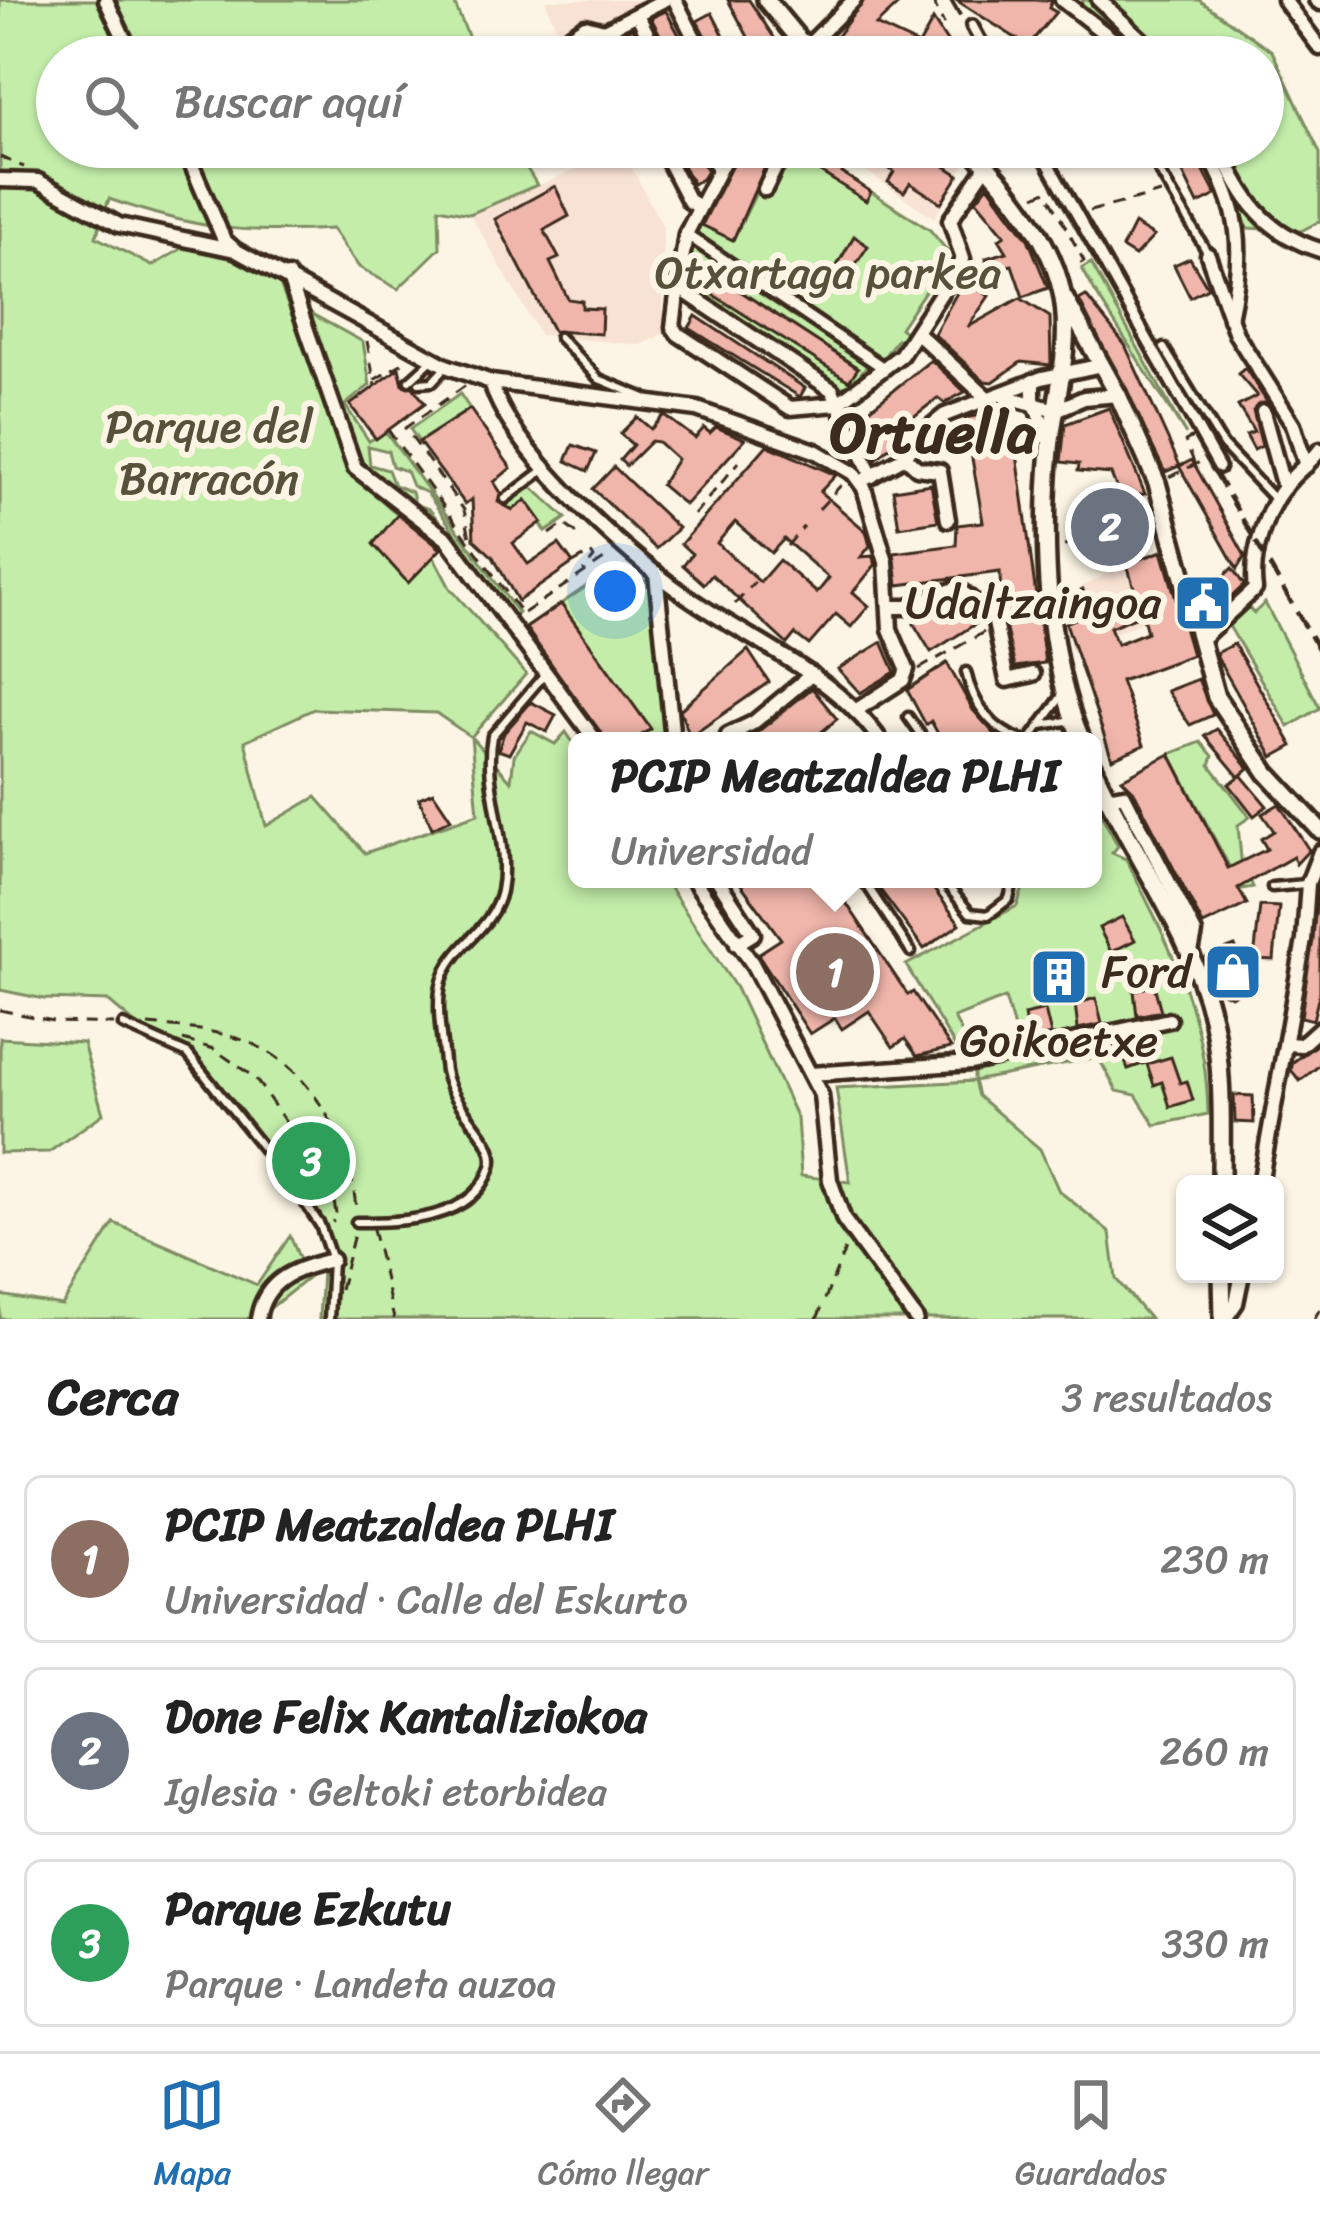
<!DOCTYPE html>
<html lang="es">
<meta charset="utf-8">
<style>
body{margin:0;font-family:Sriracha,sans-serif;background:#f6f6f6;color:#222}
.controls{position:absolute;right:36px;bottom:36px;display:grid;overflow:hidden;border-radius:18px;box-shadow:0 3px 9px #0004}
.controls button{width:108px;height:108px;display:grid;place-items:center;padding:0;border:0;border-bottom:3px solid #e0e0e0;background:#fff;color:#222;font:60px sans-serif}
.you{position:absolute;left:615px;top:591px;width:42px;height:42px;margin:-30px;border:9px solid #fff;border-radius:50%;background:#1a73e8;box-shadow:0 0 0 18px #1a73e833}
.badge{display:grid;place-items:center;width:78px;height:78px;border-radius:50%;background:#1f6fb2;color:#fff;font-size:39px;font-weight:700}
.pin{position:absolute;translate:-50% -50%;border:6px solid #fff;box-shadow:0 3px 12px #0006}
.popup{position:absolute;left:568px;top:732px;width:534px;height:156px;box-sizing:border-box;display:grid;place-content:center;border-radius:18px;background:#fff;filter:drop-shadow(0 3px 9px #0005);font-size:39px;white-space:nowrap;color:#767676}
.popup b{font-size:45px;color:#222}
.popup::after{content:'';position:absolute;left:50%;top:100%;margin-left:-24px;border:24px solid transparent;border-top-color:#fff}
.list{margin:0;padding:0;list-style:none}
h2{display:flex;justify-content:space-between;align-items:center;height:156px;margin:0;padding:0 48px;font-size:51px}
h2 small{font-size:39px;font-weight:400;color:#767676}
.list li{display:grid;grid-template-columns:78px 1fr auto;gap:36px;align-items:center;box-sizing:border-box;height:168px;margin:0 24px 24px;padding:0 24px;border:3px solid #e0e0e0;border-radius:18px}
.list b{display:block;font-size:45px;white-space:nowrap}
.list p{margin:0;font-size:39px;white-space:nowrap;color:#767676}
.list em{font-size:39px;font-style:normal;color:#767676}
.icon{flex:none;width:66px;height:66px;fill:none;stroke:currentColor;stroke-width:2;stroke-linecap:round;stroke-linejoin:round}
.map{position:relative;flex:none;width:1320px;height:1319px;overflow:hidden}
.search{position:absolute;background:#fff;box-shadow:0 3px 9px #0004;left:36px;right:36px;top:36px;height:132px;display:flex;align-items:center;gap:30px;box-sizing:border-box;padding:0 42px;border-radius:66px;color:#767676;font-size:45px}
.sheet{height:732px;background:#fff}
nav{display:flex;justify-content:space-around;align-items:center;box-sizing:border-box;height:168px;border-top:3px solid #e0e0e0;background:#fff;font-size:33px;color:#767676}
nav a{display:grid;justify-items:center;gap:6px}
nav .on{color:#1f6fb2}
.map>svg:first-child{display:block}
.built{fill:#f8e2d4}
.green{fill:#c3eda9;stroke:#7f8c64;stroke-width:3;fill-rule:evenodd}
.building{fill:#f0b5ab;stroke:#3b2a1e;stroke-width:3;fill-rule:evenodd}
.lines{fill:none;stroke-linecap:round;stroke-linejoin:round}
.service-casing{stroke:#3b2a1e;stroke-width:15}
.pedestrian-casing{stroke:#3b2a1e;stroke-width:18}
.minor-casing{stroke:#3b2a1e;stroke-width:21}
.tertiary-casing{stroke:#3b2a1e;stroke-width:24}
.path{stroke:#3b2a1e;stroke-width:3;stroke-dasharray:12 9;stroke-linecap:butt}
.service{stroke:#fcf5e5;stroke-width:6}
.pedestrian{stroke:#fcf5e5;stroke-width:9}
.minor{stroke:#fcf5e5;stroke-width:12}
.tertiary{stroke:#fcf5e5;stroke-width:15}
.rail{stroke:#3b2a1e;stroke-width:4.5;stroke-dasharray:18 9;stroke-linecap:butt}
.labels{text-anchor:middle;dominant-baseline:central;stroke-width:12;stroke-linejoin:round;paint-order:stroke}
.park-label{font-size:45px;fill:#56513a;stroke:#fcf5e5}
.poi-label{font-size:45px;fill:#3b2a1e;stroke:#fcf5e5;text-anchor:end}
.district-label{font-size:57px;font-weight:bold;fill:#3b2a1e;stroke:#fcf5e5}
</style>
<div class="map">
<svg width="1320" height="1319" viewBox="0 0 1320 1319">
<rect width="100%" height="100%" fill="#fcf5e5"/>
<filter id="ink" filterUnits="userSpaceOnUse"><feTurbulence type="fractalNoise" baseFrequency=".00833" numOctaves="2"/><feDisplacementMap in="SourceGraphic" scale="24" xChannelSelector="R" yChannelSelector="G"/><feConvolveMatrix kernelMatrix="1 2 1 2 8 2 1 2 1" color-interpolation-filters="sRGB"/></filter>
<g filter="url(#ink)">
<g class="built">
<polygon points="545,0 646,0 606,22 589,17 557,30"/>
<polygon points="852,147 948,147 965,164 934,218 845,157"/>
<polygon points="622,150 663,227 663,334 640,345 540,335 470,214"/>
<polygon points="1127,564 1144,621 1071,652 1066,623 1077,618 1082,586"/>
</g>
<g class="green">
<path d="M0 0H453L477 57H57V147H514L537 185 470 214 439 208 440 248 398 289 359 267 332 229C241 234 195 229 109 199L96 237 152 266 186 246 219 252 279 282 353 474 425 540 450 588 526 674 471 737 511 781 514 756 531 731 555 744 566 732 577 749V879H664L736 988 797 1118 801 1176 850 1182 836 1088 974 1081V1056L956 1048 906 965 1017 906 1026 879H1093V799L1118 846 1112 853 1126 859C1169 944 1207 1017 1208 1114L1155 1125 1136 1095 1117 1091 1098 1057 974 1081 978 1096 1040 1149 1059 1191 1110 1232 1116 1279 1150 1319H319L322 1272 334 1286V1256L315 1207 192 1052 140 1028 108 1001 44 999 0 990ZM314 709 436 713 471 737 478 814 365 853 316 797 266 826 245 741ZM1005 998 1018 1042 974 1056 954 1018Z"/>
<polygon points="1083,0 1199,0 1272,51 1320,153 1320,221 1301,231 1248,228 1210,147 1263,147 1263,57 1140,57 1081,4"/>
<polygon points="802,147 930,230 950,254 900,328 906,333 902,340 897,339 878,365 866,367 855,381 838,390 685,289 681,270 700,224 733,240 758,189 768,194"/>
<polygon points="1091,263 1186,435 1095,292 1082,268"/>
<polygon points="298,295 312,314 363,342 370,385 345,405 369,441 386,432 518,613 514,617 427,493 412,486 406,471 392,466 388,451 368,446 370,465 388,470 394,485 412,492 415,504 429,509 449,533 362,466"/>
<polygon points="460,394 470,409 419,442 410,429"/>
<polygon points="532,487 566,518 546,532 526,500 490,527 508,503"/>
<polygon points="613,568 649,582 669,741 605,741 526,628"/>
<polygon points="1265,603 1320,708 1289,727 1229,626 1247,606 1254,613"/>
<polygon points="1201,742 1213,756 1210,765 1250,817 1238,825 1241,859 1253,887 1241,889 1170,754"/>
<polygon points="0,1038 83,1043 103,1114 49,1152 0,1153"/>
<polygon points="114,1223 257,1285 290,1236 308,1278 268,1310 268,1319 0,1319 0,1295 62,1305"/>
</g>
<g class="building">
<polygon points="728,0 749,0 781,48 779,57 759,57"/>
<polygon points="864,0 903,0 876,25 919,45 933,20 957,57 919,57 901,46 896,57 881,57 837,36"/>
<polygon points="956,0 1052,0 1049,8 1056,12 1028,46"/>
<polygon points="666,11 691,57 672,57 651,18"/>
<polygon points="712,13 735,57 716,57 697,21"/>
<polygon points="632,28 647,57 625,55 617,36"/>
<polygon points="673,147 694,147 707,171 702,179 693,184"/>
<polygon points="741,147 771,153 733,240 702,225"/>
<polygon points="791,147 852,147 842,173 871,192 866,201 792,154"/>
<polygon points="856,147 916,147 959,175 941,203 910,183 904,192 888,182 894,172"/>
<polygon points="1199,162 1216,195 1198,204 1182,171"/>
<polygon points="988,185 1028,239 1048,288 1023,297 1012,265 987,271 986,258 1007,252 999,239 1005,235 976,200"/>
<polygon points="555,186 569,216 544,230 559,258 550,262 568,299 582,301 582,308 602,309 601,334 553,331 495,219"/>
<polygon points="1134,224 1154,236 1135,256 1122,248"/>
<polygon points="854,236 868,246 847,277 835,269"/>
<polygon points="1190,258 1208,288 1190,297 1174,265"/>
<polygon points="694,261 858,368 849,381 690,280"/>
<polygon points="964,280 989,296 968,327 1020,298 1050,317 1051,365 1021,362 993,382 984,381 948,347 934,334"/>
<polygon points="1086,296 1125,345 1180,466 1192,460 1245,556 1237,569 1179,466 1165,472 1079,300"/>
<polygon points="696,316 805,388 800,397 689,328"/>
<polygon points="931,360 965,392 944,403 938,398 896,430 901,438 876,459 857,419"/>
<polygon points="399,368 403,385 413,387 425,403 376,439 350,405"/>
<polygon points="1245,368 1267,402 1253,411 1262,446 1254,450 1246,435 1254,432 1238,406 1257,396 1238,374"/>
<polygon points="1109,408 1145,494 1140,495 1147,541 1083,550 1073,532 1084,510 1123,504 1111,474 1078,471 1079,464 1061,462 1065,424"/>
<polygon points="470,409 511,468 494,482 501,493 498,502 513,510 526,500 542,522 513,543 528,564 559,544 573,563 518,601 493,557 474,539 472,499 465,504 419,442"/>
<polygon points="1011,409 1045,663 1015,667 1001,610 1000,572 898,585 894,553 956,545 957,525 983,522 965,418"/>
<polygon points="664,415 695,438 704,428 710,433 716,427 745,439 685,505 661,485 677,459 658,442 651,441 626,466 620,460 633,445 620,434 637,417 651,429"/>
<polygon points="573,445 596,453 588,471 566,461"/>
<path d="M767 445 836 475 820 492 866 531 870 546 861 557 872 556 876 564 853 592 869 606 851 627 836 614 809 645 795 634 787 644 712 575 704 584 683 565 692 554 681 544ZM735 522 771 553 784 539 829 578 817 593 779 560 760 582 717 543Z"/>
<polygon points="614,467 678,528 656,549 593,489"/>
<polygon points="931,484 938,521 899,527 893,490"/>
<polygon points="398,514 441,549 408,583 373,544"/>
<path d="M1162 551 1192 655 1121 681 1144 745 1112 759 1066 623 1075 619 1066 597 1083 590 1092 612 1136 595 1127 564ZM1142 614 1147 632 1117 644 1110 627Z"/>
<polygon points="1232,568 1244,585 1209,618 1201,599"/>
<polygon points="955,600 977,623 931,652 914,624"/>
<polygon points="561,604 651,729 633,741 606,741 526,628"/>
<polygon points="882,642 895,672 860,693 838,669"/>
<polygon points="1234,644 1293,746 1273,757 1218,659 1216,653"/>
<polygon points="748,650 769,682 690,737 680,710"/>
<polygon points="947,663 973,710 1001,741 942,741 931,721 926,725 907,690"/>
<polygon points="1198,679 1213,715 1190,725 1167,691"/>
<polygon points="812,688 837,719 811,741 758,741 755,734"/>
<polygon points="531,702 556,715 547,732 527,722 509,754 498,750 504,733"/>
<polygon points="1217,729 1249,768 1241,775 1267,806 1254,816 1229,784 1239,777 1205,736"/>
<polygon points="1170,754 1228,868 1267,849 1261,839 1274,831 1262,814 1279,804 1309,850 1296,864 1293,857 1238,888 1247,904 1203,925 1133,790 1122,779"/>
<polygon points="433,792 451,819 432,828 419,798"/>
<polygon points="737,879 830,879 908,995 913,992 951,1048 917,1056 905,1039 893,1047 869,1011 842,1029 835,1018 810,1034 758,954 781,939"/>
<polygon points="872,879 926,879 960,924 924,949"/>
<polygon points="1320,881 1320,991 1313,1020 1301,1017"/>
<polygon points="1260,906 1279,907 1274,960 1254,959"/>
<polygon points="1122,917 1135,940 1111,952 1099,928"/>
<polygon points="1235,946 1250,984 1231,996 1216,989 1206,957"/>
<polygon points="1069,962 1074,987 1049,993 1044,968"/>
<polygon points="1154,985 1161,1011 1137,1016 1134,991"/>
<polygon points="1096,998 1102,1024 1078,1029 1075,1004"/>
<polygon points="1045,1010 1051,1035 1028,1040 1024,1015"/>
<polygon points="1139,1037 1148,1062 1128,1069 1123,1056 1116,1058 1113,1048"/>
<polygon points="1320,1042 1320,1065 1300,1081 1291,1070 1293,1062"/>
<polygon points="1171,1057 1180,1083 1187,1081 1193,1100 1170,1107 1162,1082 1154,1085 1147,1064"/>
<polygon points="1234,1095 1253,1096 1254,1123 1235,1122"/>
</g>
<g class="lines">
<g class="service-casing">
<g id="service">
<polyline points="1145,147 1207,252"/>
<polyline points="559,337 599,379 645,398"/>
<polyline points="1164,348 1223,445 1274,499"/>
<polyline points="409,381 431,361"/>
<polyline points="419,383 432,382 444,369"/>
<polyline points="505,499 545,469"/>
<path d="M966 672C973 704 992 732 1026 741"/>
<polyline points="908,717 925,741"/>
<polyline points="1041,725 1067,721 1073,726"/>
<polyline points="1029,741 1061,697"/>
<polyline points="863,879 911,952"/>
<polyline points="942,879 970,913 988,915 1009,899 1014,879"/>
<polyline points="1272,887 1305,884"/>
<polyline points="123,1025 188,1054 298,1192 320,1225 332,1260 329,1319"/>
<path d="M356 1222C402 1222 474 1221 491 1167 500 1137 447 1109 444 1063 442 1038 435 1005 442 981 452 945 493 930 501 891 511 840 482 787 492 736L544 675"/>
</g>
</g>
<g class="pedestrian-casing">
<g id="pedestrian">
<polyline points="972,26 989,57"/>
<polyline points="1039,147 1219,467"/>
<polyline points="686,234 885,369"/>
</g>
</g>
<g class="minor-casing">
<g id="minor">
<polyline points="106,0 133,57"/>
<polyline points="675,0 704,57"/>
<polyline points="1062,0 1135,57"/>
<polyline points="1099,0 1160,57"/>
<polyline points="1284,0 1320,48"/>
<polyline points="1316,0 1320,3"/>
<polyline points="637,14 659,57"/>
<polyline points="536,57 585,26 604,31"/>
<polyline points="615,57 604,31 664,0"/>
<polyline points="797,57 854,0"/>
<polyline points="184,147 224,240 234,249"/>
<polyline points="661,147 689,201 699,207"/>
<polyline points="706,147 719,169"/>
<polyline points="731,147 686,234 678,287 832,390 872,476"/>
<path d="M1204 147C1242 209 1245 250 1230 319"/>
<path d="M1220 147C1242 198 1264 232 1320 250"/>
<polyline points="0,180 38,181 119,225 235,250 446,366 491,382 697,409 815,451 853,473 864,488 886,562 890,629 907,669 903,680 855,711"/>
<polyline points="765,189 782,154 780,147"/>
<polyline points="1208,255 1236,334 1293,424 1306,466"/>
<polyline points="288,276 355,468 447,539 596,741"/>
<polyline points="678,287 673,327 678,334 790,408 837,404 901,355 963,259 950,220 987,165"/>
<polyline points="917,333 987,398"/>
<polyline points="1033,381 1033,399 1050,445"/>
<path d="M491 382C509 449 625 553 682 593 750 642 831 671 881 741"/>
<polyline points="1003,396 1056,410 1084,398 1118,395"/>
<polyline points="1263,412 1284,488"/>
<polyline points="905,457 917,468 940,471 948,520"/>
<polyline points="867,478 905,457 919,436 945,415 1042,378 1102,365"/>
<polyline points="656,573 673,741"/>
<polyline points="892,607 908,607 957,588 994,618 1007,680 1033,674"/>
<path d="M1200 640 1255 589C1250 555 1267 503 1292 478 1301 468 1312 461 1320 450"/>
<polyline points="747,741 728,735 753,723 812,674"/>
<polyline points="1107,798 1124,795 1195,933 1190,957"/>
<polyline points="693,879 752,963 821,1095 830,1180 844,1220 916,1319"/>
<polyline points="717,879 753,934 737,944"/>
<polyline points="1288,1044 1301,1045 1320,1028"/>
<polyline points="811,1074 971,1063 1169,1020"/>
<polyline points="1260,1184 1304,940 1308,883 1320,852"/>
<path d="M258 1319C264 1279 297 1268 332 1260"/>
<polyline points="1225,1319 1236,1303 1242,1274"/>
</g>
</g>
<g class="tertiary-casing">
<g id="tertiary">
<polyline points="766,0 800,41 828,57"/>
<path d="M969 147C1008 186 1051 238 1062 293 1073 346 1055 397 1050 449 1042 541 1045 655 1082 741"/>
<polyline points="1065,299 1118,395 1157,483 1216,697 1267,773 1320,830"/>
<path d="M1093 767C1129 850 1191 929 1212 1018 1224 1071 1221 1129 1221 1184"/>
<polyline points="1222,1274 1223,1319"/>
</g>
</g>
<g class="path">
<polyline points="932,0 944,25"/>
<polyline points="809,147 825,156"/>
<polyline points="0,157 24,167"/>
<polyline points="798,160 806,147"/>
<polyline points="1035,196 1046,191 1084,261 1073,268"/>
<polyline points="1090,211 1161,193"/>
<polyline points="367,341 375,386"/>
<polyline points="374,380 408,360"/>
<polyline points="465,386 405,428 464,510 471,542"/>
<polyline points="388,430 522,614"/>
<polyline points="1193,437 1185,441 1194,462"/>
<polyline points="1169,477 1204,460"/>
<polyline points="819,509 843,483"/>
<polyline points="694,515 739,462"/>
<polyline points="550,534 564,524 576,533 579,529"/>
<polyline points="1064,545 1072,544 1070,529 1080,509 1143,499 1149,543 1137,545 1139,552"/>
<polyline points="787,546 804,526"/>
<polyline points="573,563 591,553 594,558 583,571"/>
<polyline points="735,604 755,582"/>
<polyline points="524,613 607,557"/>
<polyline points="1025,620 1040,618"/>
<polyline points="919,669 984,632"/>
<polyline points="0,1010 58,1022 114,1024"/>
<path d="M148 1025C184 1028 226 1030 259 1047 316 1074 354 1152 356 1213"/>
<polyline points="183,1040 214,1049 255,1078 332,1189 337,1220 332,1222"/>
<polyline points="313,1201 353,1182"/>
<polyline points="373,1229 394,1319"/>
<polyline points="340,1289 354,1234"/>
<polyline points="817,1319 846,1247"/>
<polyline points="1314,1319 1320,1309"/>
</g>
<use href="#service" class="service"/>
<use href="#pedestrian" class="pedestrian"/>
<use href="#minor" class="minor"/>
<use href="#tertiary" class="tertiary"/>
<g class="rail">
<polyline points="951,0 967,28"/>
<polyline points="1215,472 1320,652"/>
</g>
</g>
</g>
<defs>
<g id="civic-square" transform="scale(3)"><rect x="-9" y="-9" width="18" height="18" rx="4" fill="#1f6fb2" stroke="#fcf5e5"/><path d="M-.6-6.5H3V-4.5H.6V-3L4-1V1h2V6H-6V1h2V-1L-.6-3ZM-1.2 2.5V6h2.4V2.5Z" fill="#fff"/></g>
<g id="shop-square" transform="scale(3)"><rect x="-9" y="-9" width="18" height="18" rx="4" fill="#1f6fb2" stroke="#fcf5e5"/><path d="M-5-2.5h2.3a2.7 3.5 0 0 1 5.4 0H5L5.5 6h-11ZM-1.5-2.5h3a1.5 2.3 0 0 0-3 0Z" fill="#fff"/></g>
<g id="building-square" transform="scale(3)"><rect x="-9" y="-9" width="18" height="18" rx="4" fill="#1f6fb2" stroke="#fcf5e5"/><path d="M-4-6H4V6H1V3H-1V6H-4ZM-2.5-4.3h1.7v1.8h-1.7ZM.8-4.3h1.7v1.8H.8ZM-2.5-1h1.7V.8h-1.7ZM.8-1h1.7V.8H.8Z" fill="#fff"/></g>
</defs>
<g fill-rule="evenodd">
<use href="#civic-square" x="1203" y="603"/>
<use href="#shop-square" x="1233" y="972"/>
<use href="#building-square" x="1059" y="977"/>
</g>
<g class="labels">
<g class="park-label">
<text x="828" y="273">Otxartaga parkea</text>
<text x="209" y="427">Parque del<tspan x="209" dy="52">Barracón</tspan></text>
</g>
<g class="poi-label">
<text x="1161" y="603">Udaltzaingoa</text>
<text x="1191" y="972">Ford</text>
<text x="1059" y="1041" text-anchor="middle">Goikoetxe</text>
</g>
<g class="district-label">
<text x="933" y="432">Ortuella</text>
</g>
</g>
</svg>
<div class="controls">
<button><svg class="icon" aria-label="layers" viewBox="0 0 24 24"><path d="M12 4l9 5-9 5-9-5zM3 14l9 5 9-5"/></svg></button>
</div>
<div class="you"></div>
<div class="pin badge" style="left:835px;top:972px;background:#8d6e63">1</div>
<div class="popup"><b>PCIP Meatzaldea PLHI</b>Universidad</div>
<div class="pin badge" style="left:1110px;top:527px;background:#6b7280">2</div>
<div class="pin badge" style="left:311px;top:1161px;background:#2e9e5b">3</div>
<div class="search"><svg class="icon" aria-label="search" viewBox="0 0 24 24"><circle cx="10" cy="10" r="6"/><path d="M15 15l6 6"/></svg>Buscar aquí</div>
</div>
<section class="sheet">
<h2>Cerca<small>3 resultados</small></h2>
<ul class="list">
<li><span class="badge" style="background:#8d6e63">1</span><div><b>PCIP Meatzaldea PLHI</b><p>Universidad · Calle del Eskurto</p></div><em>230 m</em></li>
<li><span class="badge" style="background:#6b7280">2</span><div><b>Done Felix Kantaliziokoa</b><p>Iglesia · Geltoki etorbidea</p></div><em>260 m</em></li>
<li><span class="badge" style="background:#2e9e5b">3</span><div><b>Parque Ezkutu</b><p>Parque · Landeta auzoa</p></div><em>330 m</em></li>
</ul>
</section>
<nav>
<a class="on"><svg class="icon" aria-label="map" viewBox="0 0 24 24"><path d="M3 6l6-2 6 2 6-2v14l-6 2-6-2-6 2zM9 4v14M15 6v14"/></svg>Mapa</a>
<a><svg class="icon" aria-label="directions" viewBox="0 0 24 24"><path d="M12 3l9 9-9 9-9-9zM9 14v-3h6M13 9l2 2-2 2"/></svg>Cómo llegar</a>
<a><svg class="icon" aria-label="saved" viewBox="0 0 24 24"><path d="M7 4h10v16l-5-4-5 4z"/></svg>Guardados</a>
</nav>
